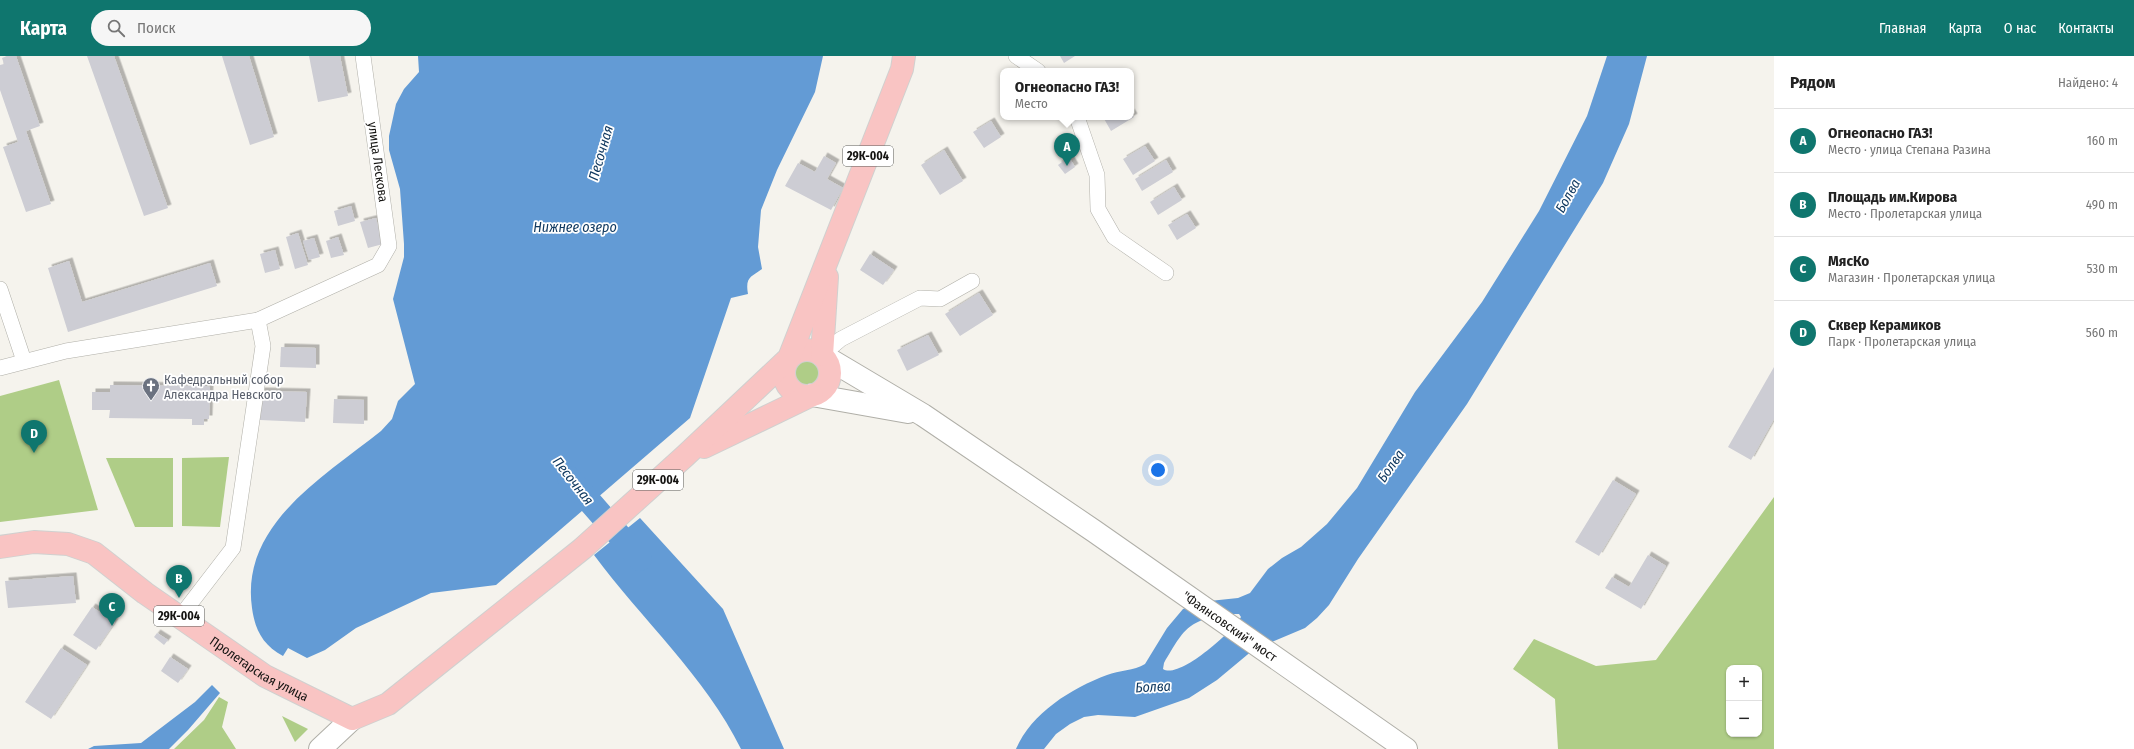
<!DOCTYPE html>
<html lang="ru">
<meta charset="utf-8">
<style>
body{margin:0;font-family:"Fira Sans Condensed",sans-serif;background:#f6f6f6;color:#222}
.controls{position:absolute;right:12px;bottom:12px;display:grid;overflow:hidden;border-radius:8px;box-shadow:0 1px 3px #0004}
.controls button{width:36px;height:36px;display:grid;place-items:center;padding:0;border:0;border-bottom:1px solid #e0e0e0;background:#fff;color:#222;font:20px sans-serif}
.you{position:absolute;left:1158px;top:414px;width:14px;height:14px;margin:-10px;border:3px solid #fff;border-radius:50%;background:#1a73e8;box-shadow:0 0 0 6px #1a73e833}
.badge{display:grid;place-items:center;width:26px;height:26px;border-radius:50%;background:#0f766e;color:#fff;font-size:13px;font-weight:700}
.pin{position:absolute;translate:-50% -33px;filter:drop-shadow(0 1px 2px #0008)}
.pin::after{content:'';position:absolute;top:21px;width:14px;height:12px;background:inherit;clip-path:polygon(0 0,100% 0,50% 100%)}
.popup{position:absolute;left:1000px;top:12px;width:134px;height:52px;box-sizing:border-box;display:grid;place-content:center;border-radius:8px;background:#fff;filter:drop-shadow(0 1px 3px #0005);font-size:13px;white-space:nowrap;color:#767676}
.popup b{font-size:15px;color:#222}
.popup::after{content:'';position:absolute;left:50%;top:100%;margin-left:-8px;border:8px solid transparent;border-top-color:#fff}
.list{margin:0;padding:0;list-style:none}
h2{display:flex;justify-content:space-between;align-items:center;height:52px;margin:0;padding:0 16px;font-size:17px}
h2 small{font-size:13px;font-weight:400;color:#767676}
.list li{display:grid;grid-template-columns:26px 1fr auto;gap:12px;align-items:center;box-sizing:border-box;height:64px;padding:0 16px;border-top:1px solid #e0e0e0}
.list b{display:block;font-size:15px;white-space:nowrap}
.list p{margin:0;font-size:13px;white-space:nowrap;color:#767676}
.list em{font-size:13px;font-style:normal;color:#767676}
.icon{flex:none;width:22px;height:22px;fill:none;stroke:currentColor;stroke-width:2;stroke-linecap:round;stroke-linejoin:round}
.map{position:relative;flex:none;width:1774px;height:693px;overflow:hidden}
header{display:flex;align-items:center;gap:24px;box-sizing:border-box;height:56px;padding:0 20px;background:#0f766e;color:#fff}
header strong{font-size:19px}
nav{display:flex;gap:22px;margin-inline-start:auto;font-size:14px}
.search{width:280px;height:36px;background:#f6f6f6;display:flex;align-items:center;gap:10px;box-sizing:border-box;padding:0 14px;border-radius:22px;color:#767676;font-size:15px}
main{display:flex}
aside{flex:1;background:#fff}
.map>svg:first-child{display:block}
.green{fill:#afcd87;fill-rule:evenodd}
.water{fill:#639bd5;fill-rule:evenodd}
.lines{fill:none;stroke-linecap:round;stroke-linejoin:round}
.river{stroke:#639bd5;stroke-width:24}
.building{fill:#cdcdd4;filter:url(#shadow)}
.street-casing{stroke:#b0afa8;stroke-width:16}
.secondary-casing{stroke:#b0afa8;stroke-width:24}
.primary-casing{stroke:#d0d0cf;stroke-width:24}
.street{stroke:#fff;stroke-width:15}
.secondary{stroke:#fff;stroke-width:22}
.primary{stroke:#f9c4c3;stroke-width:22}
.labels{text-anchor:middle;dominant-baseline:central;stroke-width:3.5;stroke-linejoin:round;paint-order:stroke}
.shield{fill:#fff;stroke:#5a5a58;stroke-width:1}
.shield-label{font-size:12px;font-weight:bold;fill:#141311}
.street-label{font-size:13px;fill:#141311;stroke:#fff}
.worship-label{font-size:13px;fill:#5b616d;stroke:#fff;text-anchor:start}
.water-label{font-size:14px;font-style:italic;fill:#103960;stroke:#fff}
</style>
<header>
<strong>Карта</strong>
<div class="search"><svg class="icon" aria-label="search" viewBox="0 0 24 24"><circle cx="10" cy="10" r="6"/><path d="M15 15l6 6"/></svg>Поиск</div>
<nav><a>Главная</a><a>Карта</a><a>О нас</a><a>Контакты</a></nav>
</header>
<main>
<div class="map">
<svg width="1774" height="693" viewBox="0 0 1774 693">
<defs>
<filter id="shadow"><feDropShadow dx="3.5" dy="-3.5" stdDeviation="0" flood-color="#0004"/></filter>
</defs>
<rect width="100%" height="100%" fill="#f5f3ed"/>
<g class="green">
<circle cx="807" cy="317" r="12"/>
<polygon points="59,324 98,454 0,466 0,340"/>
<polygon points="229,401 220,471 182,470 182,402"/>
<polygon points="106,402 173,402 173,471 135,471"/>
<path d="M1774 441V693H1558L1555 643 1513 613 1534 583 1596 610 1656 604ZM1729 612H1759V678H1729Z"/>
<polygon points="219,641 228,646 222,671 236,693 174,693 204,664"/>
<polygon points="282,660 308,673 295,686"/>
</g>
<g class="water">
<path d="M418 0H823L815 36 777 114 761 154 758 191 762 213C751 221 745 221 748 238L731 242 690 362 496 529 431 537 356 572 325 594 307 602 288 592 283 600C263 589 255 574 252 552 240 468 325 420 381 375L392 363 398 345 415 328 393 243 404 201V188L400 133 389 94V80L396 48 404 33 419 16Z"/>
<path d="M1607 0H1647L1629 68 1603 127 1467 348 1358 503 1329 549 1317 562 1305 572 1253 594 1217 624 1189 642 1135 661 1098 659 1084 661 1070 668 1056 678 1044 693H1016C1031 657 1072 632 1107 619 1119 614 1134 615 1145 608L1167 572 1183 553 1200 546 1238 542 1250 537 1268 513 1282 502 1301 491 1327 468 1357 432 1415 336 1482 246 1539 155 1587 60ZM1232 558H1239L1241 561C1233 575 1179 624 1163 613L1164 607C1186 570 1188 564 1232 558Z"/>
<path d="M640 462 723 553 784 693H741C705 620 642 564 594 499Z"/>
<polygon points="212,629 220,637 188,674 169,693 88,693 94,690 141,687 195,646"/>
</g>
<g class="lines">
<polyline class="river" points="569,422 640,503"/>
</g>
<g class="building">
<polygon points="7,0 16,0 40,70 26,75 51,148 26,156 3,91 18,86 0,34 0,9 4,8 2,2"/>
<polygon points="87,0 114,0 168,152 144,160"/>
<polygon points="222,0 249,0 274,81 250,89"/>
<polygon points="309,0 340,0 348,40 318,46"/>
<polygon points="1060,0 1075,0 1064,7"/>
<polygon points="1131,56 1134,61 1111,75 1103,61 1131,61"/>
<polygon points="991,65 1001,81 984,92 973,76"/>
<polygon points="1145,90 1155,105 1133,119 1123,103"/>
<polygon points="944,94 963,125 940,139 921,109"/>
<polygon points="824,100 836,107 827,123 843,132 831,154 785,130 798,107 815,116"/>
<polygon points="1069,101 1075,111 1065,118 1058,109"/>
<polygon points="1166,104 1173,116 1142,135 1135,123"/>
<polygon points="1174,131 1182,144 1158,159 1150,146"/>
<polygon points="351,150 355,165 338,170 334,155"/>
<polygon points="1187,158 1196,172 1177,184 1168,169"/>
<polygon points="376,162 383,188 368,192 360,166"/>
<polygon points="298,177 308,209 295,213 286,181"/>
<polygon points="338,181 344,199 331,202 326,185"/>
<polygon points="314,182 320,201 309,204 303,185"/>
<polygon points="275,194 280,213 265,217 260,198"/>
<polygon points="870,198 894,214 883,229 860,214"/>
<polygon points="69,205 82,246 210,207 217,230 68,276 48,212"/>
<polygon points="979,237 993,259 960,280 945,258"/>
<polygon points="928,279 939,299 907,315 897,294"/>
<polygon points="281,291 316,292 316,312 280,311"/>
<polygon points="1774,311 1774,363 1751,404 1728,391"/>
<polygon points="193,324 205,324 205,330 210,331 209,363 204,363 204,369 192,369 192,363 109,362 110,354 92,354 92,336 110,336 110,329 193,330"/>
<polygon points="261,335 307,336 305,366 260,364"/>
<polygon points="334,343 364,344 364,368 333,367"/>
<polygon points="1613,424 1636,438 1599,500 1575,486"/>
<polygon points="1648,499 1666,510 1641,553 1605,532 1612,521 1629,531"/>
<polygon points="73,520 76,547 8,552 5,525"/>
<polygon points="92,551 115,566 96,594 73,579"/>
<polygon points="157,577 168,584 164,589 154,581"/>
<polygon points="61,592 87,609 51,663 25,646"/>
<polygon points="170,601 188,613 178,627 161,615"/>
</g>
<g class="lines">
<g class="street-casing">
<g id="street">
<polyline points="1016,0 1038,15"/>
<polyline points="1077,61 1097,119 1098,153 1114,181 1166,217"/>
<polyline points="0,233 24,305"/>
<polyline points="822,299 841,283 920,242 940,243 972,225"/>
<polyline points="0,312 66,295 258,264 378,209 389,190 363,0"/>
<polyline points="180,561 233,492 263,290 258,264"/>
</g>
</g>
<g class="secondary-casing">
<g id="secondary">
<path id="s1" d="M822 299 923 359 1094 475 1406 693"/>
<polyline points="812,339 908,356"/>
<polyline points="320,693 352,663"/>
</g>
</g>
<g class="primary-casing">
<g id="primary">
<circle cx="807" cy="317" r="23"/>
<polyline points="822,299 827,221"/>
<polyline points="704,391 812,339"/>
<path id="s2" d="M0 491 34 486 68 488 94 497 145 537 265 620 352 663 388 648 582 493 685 400 789 302 902 13 904 0"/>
</g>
</g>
<use href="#street" class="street"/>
<use href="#secondary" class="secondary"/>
<use href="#primary" class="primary"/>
</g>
<defs>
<g id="church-pin" transform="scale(0.9)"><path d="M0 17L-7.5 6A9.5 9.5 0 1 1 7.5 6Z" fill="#6b7280" stroke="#fff"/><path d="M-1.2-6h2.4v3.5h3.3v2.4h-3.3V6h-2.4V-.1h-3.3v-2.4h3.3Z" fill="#fff"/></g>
</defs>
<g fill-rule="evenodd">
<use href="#church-pin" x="151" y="330"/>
</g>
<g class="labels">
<g class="shield">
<rect x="843" y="90" width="50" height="20" rx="3"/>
<rect x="633" y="414" width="50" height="20" rx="3"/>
<rect x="154" y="550" width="50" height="20" rx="3"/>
</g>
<g class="shield-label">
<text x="868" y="100">29К-004</text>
<text x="658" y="424">29К-004</text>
<text x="179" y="560">29К-004</text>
</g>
<g class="street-label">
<text transform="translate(378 106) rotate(82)">улица Лескова</text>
<text stroke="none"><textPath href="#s1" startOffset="490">"Фаянсовский" мост</textPath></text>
<text stroke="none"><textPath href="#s2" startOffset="298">Пролетарская улица</textPath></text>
</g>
<g class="worship-label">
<text x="164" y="323">Кафедральный собор<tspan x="164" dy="15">Александра Невского</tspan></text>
</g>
<g class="water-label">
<text transform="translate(601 97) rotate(-74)">Песочная</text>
<text transform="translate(1568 140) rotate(-61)">Болва</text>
<text x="575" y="171">Нижнее озеро</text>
<text transform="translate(1391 410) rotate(-55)">Болва</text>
<text transform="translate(573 425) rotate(52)">Песочная</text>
<text transform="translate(1153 631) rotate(-3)">Болва</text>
</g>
</g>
</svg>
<div class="controls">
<button>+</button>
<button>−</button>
</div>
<div class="you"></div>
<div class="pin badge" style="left:1067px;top:110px">A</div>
<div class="popup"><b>Огнеопасно ГАЗ!</b>Место</div>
<div class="pin badge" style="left:179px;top:542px">B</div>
<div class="pin badge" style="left:112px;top:570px">C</div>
<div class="pin badge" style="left:34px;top:397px">D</div>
</div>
<aside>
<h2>Рядом<small>Найдено: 4</small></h2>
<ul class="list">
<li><span class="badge">A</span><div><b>Огнеопасно ГАЗ!</b><p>Место · улица Степана Разина</p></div><em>160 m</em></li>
<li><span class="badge">B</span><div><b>Площадь им.Кирова</b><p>Место · Пролетарская улица</p></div><em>490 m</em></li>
<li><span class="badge">C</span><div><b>МясКо</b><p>Магазин · Пролетарская улица</p></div><em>530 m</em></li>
<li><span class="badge">D</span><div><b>Сквер Керамиков</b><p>Парк · Пролетарская улица</p></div><em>560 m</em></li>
</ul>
</aside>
</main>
